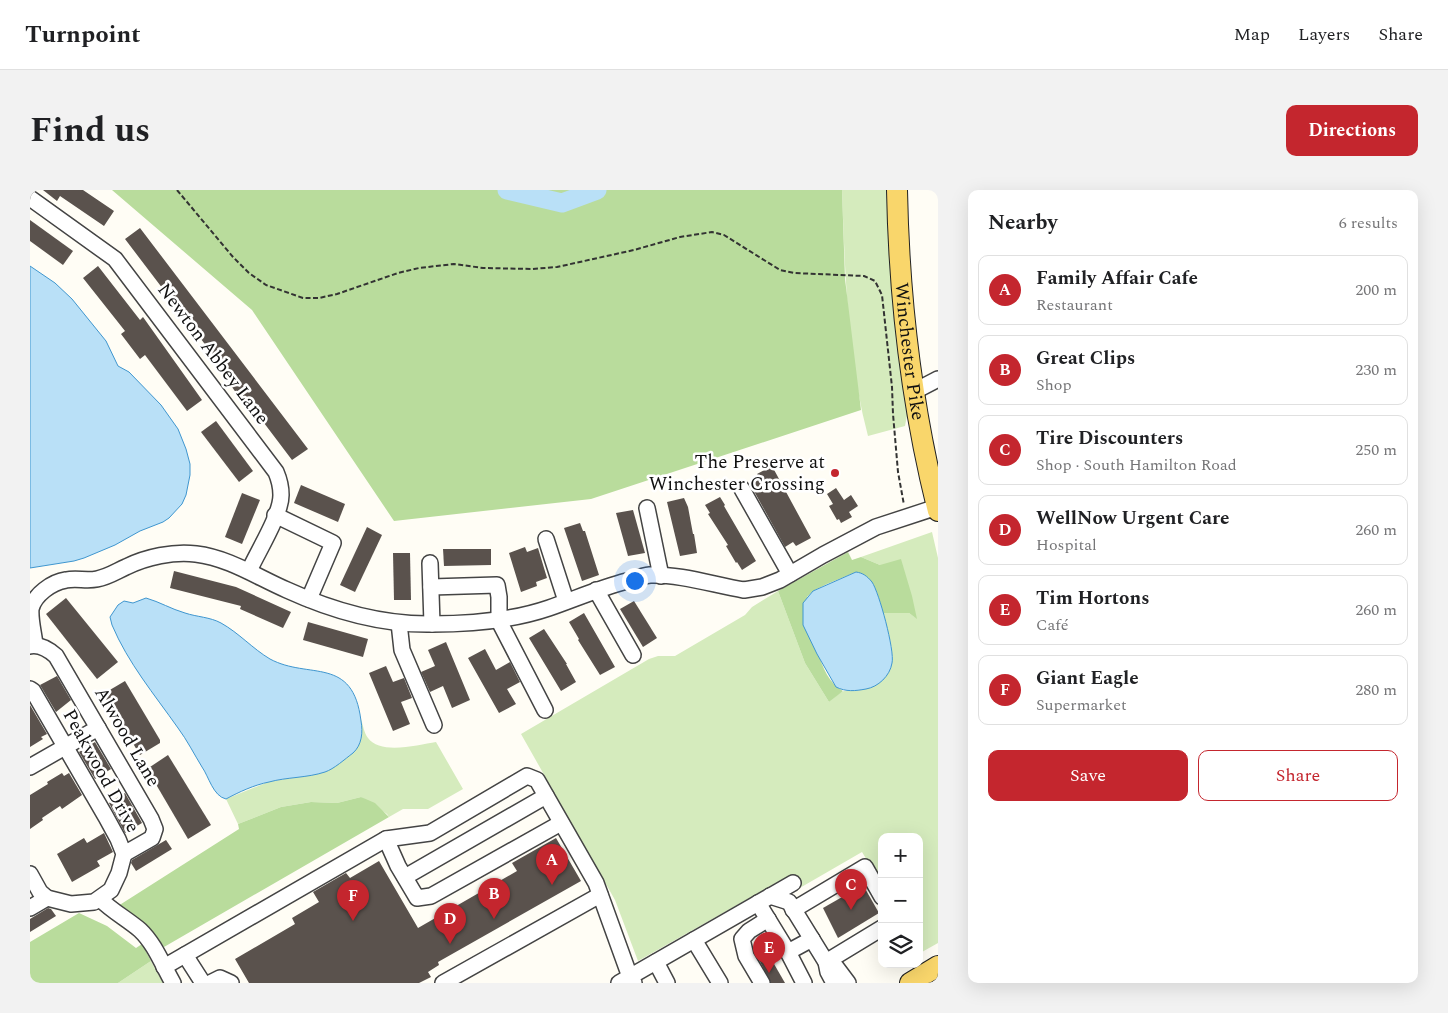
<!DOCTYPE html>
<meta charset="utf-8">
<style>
body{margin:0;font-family:Spectral,serif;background:#f2f2f2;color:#202124}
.controls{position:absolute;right:15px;bottom:15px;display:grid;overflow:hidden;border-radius:10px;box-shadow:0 5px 20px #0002}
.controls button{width:45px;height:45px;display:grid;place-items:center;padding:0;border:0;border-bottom:1px solid #e0e0e0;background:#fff;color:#202124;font:25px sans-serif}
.you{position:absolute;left:604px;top:390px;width:18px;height:18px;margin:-12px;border:4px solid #fff;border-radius:50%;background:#1a73e8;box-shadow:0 0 0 8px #1a73e833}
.badge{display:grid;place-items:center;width:32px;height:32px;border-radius:50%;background:#c4262e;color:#fff;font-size:16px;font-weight:700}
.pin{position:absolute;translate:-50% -41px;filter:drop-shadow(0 1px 2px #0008)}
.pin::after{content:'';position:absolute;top:26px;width:18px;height:15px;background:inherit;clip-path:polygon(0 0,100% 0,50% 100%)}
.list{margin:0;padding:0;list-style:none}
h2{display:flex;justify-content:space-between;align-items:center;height:65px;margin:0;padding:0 20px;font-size:21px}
h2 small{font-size:16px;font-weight:400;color:#757577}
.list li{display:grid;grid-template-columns:32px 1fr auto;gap:15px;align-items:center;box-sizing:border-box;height:70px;margin:0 10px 10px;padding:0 10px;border:1px solid #e0e0e0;border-radius:10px}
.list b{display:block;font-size:19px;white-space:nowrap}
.list p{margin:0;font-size:16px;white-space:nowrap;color:#757577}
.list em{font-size:16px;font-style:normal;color:#757577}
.actions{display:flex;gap:10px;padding:15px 20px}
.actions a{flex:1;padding:11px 0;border:1px solid #c4262e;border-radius:10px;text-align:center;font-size:18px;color:#c4262e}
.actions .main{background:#c4262e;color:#fff}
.icon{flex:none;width:28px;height:28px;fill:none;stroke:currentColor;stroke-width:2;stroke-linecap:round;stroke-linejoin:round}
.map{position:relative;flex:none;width:908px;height:793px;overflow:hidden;border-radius:10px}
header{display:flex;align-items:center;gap:30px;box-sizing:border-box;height:70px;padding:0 25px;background:#fff;border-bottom:1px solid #e0e0e0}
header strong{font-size:24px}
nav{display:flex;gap:28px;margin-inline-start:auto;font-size:18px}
.intro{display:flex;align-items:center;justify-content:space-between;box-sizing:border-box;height:120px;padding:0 30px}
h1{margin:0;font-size:35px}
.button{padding:12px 22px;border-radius:10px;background:#c4262e;color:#fff;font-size:18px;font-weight:700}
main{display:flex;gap:30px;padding:0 30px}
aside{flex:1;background:#fff;border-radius:10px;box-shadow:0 5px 20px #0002}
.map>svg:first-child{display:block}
.green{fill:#d5ebbd}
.forest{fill:#b9dc9c}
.water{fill:#b9e0f7;stroke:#3f96cf}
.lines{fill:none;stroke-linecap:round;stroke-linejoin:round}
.river{stroke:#b9e0f7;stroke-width:19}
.building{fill:#5a524d}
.minor-casing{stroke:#444;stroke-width:18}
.major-casing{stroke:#222;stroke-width:22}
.path{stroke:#333;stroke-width:2;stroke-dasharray:5 2.5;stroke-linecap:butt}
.minor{stroke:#fff;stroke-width:15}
.major{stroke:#f9d66b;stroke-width:20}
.poi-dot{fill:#c4262e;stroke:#fff;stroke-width:2}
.labels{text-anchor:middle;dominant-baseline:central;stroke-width:5;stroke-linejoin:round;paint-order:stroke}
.street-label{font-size:19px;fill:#111;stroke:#fff}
.poi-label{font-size:19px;fill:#111;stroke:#fff;text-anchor:end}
</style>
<header>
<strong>Turnpoint</strong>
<nav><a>Map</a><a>Layers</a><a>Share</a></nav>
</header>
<div class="intro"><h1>Find us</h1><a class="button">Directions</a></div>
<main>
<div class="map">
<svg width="908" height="793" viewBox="0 0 908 793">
<rect width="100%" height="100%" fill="#fffdf5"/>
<g class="green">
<path d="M812 0H861L879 215 875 236 838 246C817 166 815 82 812 0Z"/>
<path d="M902 342 908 368V753L892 762 889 758V647H852V695L832 662 768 699 760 685 608 771 585 710 491 544 619 469 628 466H645L715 425 722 417 748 401 775 473 799 512C803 509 809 502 814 501 819 500 825 501 830 500 876 486 862 459 853 423H879L886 428 850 375 831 367Z"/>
<path d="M331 529C333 535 334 543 338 548 350 565 388 555 406 552L433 599 398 619H373L359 627 357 624 331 607 307 613 281 612 251 617 208 634 196 609 238 592 294 582 303 577 321 564 332 544Z"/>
<polygon points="121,771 133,793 88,793"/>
</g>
<g class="forest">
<polygon points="82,0 812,0 815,89 831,220 561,309 364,331 222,120"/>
<path d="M818 362 822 370 831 367 850 375 871 369 882 406 887 429 879 423H853C848 406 845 386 826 382L797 394 783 401 777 407C782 434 787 488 813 501L799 512 775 473 748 401Z"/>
<polygon points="331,607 345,613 359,627 134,757 129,750 88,716 209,639 208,634 251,617 281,612 307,613"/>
<polygon points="49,723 77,736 106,758 112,754 121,771 88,793 0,793 0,752"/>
</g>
<g class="water">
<polygon points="0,76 25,93 42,109 76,151 88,176 99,182 131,215 148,239 156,259 160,274 160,285 156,305 152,314 139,328 133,332 110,341 85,355 54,368 44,371 0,378"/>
<path d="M826 382C833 383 837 386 842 392 849 402 865 461 862 473 860 486 848 497 836 499 825 501 816 502 806 497L787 464 773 435V413L783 401Z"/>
<path d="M116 408C130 412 141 419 155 423 167 427 180 427 191 433 209 443 223 459 240 469 279 490 323 465 331 531 333 542 332 555 323 563 315 569 304 579 295 582 277 588 257 587 239 592 224 595 209 602 196 609 183 606 179 587 172 577 164 564 157 550 148 538 124 504 98 473 82 435L80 427 88 415 94 411 103 413Z"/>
</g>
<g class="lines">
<polyline class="river" points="477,0 532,13 567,0"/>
</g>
<g class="building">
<polygon points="13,0 53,0 84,21 74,36 30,6 27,11"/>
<polygon points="0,30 43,61 33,75 0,51"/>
<polygon points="110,38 278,259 262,270 212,204 209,207 202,197 190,181 193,178 95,49"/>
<polygon points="68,76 110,130 113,127 172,210 157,221 115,165 110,169 91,144 95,141 53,88"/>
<polygon points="186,231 223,281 209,292 171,242"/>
<polygon points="742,276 781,348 766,356 763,352 755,357 720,294 730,289 727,284"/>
<polygon points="271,295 315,314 308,332 264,313"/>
<polygon points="806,298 814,310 821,305 828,316 819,322 822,327 811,333 809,329 807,330 799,316 803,314 797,304"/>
<polygon points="212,303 230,310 212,354 195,347"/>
<polygon points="690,307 695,315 694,316 726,371 712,380 707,372 706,373 696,356 698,355 678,324 680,323 675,315"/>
<polygon points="654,308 658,317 663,344 664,344 667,363 650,366 637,312"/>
<polygon points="603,320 615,363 598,366 586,323"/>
<polygon points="550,333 553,341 555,341 569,385 552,391 534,338"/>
<polygon points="337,337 352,345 325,402 310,395"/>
<polygon points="495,357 497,362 508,358 517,388 506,392 507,396 491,402 479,363"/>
<polygon points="413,359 461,359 461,375 414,376"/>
<polygon points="363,363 380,363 381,410 364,410"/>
<polygon points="144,381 206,397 261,422 253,438 210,419 211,416 140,398"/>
<polygon points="36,408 88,472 67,489 16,424"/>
<polygon points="604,411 627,448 613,457 590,419"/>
<polygon points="554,423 585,477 570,485 548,450 549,449 539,432"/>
<polygon points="278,432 338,449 333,467 273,450"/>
<polygon points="514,439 537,474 536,474 546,492 531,501 499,448"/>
<polygon points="416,452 440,510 422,518 413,496 400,502 391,482 405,476 398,460"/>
<polygon points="455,459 466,480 480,472 490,492 477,499 486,514 469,523 438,468"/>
<polygon points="356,476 363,492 374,488 382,508 371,512 380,534 363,541 339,483"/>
<polygon points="27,486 41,510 26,522 10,495"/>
<polygon points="95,491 130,550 130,553 110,565 73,504"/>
<polygon points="0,515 17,544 11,547 13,549 0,557"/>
<polygon points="65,552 81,579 65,589 49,562"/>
<polygon points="138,565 181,635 158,649 117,579"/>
<polygon points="32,583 34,586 39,583 52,605 32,619 30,616 12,628 13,630 0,639 0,605 18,594 17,592"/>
<polygon points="95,603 112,633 95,643 79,613"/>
<polygon points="74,643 83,662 67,671 70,676 42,692 27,664 54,648 57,653"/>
<polygon points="526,648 551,691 408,772 409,775 398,782 401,787 389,793 219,793 205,769 265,734 262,728 289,712 283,702 316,683 320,688 349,671 388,738 487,681 482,673"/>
<polygon points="136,650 142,659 106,681 101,673 102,670"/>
<polygon points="833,695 849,723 808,748 793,718"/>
<polygon points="18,718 21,719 26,726 0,742 0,729"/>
<polygon points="736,760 755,793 741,793 727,766"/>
</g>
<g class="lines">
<g class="minor-casing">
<g id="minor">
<path d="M0 8 85 69 246 282C249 289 251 296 251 305 251 325 228 361 219 381"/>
<polyline points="885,201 908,189"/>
<polyline points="712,299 760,384"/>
<polyline points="617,318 631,386"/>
<polyline points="245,325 303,353 279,409"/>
<polyline points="516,349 536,411"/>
<polyline points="400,373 402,434"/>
<polyline points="401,397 467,395 469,407 469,431 515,520"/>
<polyline points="566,400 603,465"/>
<polyline points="369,433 372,460 404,535"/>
<path d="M5 455C4 444 0 430 1 419 4 405 22 392 36 390 46 388 57 391 67 389 78 387 87 381 96 377 116 367 144 361 166 364 199 368 227 387 257 400 303 421 351 435 402 434 442 434 481 431 519 418 545 409 570 398 597 391 604 389 612 386 620 385 650 384 684 395 714 400L732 397 750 390 793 365 846 337 907 317"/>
<path d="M0 456C10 454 18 459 26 466L121 629 125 639 122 648 94 664"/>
<polyline points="0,499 3,501 76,627 88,649 94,664 89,683 81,700 64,712 41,714 17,708 10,702 0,684"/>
<polyline points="0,577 68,538"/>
<polyline points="356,649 368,676 387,708 401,706 531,633"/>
<polyline points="375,687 516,606"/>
<polyline points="740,706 759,712 796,772 798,782 804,793"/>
<path d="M70 709C82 721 97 729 110 740 125 754 133 776 143 793"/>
<polyline points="728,713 758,762 782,749"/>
<polyline points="0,718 17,708"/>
<polyline points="763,720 835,677 852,707"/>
<polyline points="664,750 690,793"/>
<polyline points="758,762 774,793"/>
<polyline points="155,765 173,793"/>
<polyline points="626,772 637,793"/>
<polyline points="796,772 852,738"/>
<polyline points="796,772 806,777 818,793"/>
<polyline points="134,777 356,649 400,643 497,586 507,590 566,693 600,787 604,793"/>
<polyline points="180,793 190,788 201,793"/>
<polyline points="413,793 570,705"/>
<polyline points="589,793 763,693"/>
<polyline points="732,793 716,766 712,749 719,741 738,729"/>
</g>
</g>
<g class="major-casing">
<g id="major">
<path id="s1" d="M867 0C869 106 882 218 908 321"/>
<polyline points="880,793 908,776"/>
</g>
</g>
<polyline class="path" points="147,0 203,67 219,83 236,95 273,108 289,108 307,104 368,83 389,78 424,74 453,78 502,79 527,77 604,60 650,47 682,42 694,45 750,80 764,83 834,86 845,91 852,105 862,197 863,224 868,282 874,315"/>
<use href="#minor" class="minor"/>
<use href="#major" class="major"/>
</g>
<circle class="poi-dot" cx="805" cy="283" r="5"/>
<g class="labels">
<g class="street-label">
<text stroke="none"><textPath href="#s1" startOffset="162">Winchester Pike</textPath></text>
<text transform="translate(183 164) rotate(53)">Newton Abbey Lane</text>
<text transform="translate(97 547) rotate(60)">Alwood Lane</text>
<text transform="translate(71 581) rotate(61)">Peakwood Drive</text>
</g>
<g class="poi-label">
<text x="795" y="272">The Preserve at<tspan x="795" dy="22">Winchester Crossing</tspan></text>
</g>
</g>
</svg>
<div class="controls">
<button>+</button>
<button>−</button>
<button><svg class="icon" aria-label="layers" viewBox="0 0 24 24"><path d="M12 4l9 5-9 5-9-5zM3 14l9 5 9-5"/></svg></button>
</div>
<div class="you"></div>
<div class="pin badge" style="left:522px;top:695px">A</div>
<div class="pin badge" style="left:464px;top:729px">B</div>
<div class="pin badge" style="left:821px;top:720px">C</div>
<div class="pin badge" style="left:420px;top:754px">D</div>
<div class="pin badge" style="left:739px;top:783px">E</div>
<div class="pin badge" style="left:323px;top:731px">F</div>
</div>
<aside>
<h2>Nearby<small>6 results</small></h2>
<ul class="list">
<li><span class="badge">A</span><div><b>Family Affair Cafe</b><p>Restaurant</p></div><em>200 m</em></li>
<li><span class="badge">B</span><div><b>Great Clips</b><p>Shop</p></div><em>230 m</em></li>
<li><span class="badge">C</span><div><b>Tire Discounters</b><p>Shop · South Hamilton Road</p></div><em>250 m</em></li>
<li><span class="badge">D</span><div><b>WellNow Urgent Care</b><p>Hospital</p></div><em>260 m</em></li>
<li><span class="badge">E</span><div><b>Tim Hortons</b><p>Café</p></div><em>260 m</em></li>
<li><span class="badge">F</span><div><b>Giant Eagle</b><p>Supermarket</p></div><em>280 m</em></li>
</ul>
<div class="actions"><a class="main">Save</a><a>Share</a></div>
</aside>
</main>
